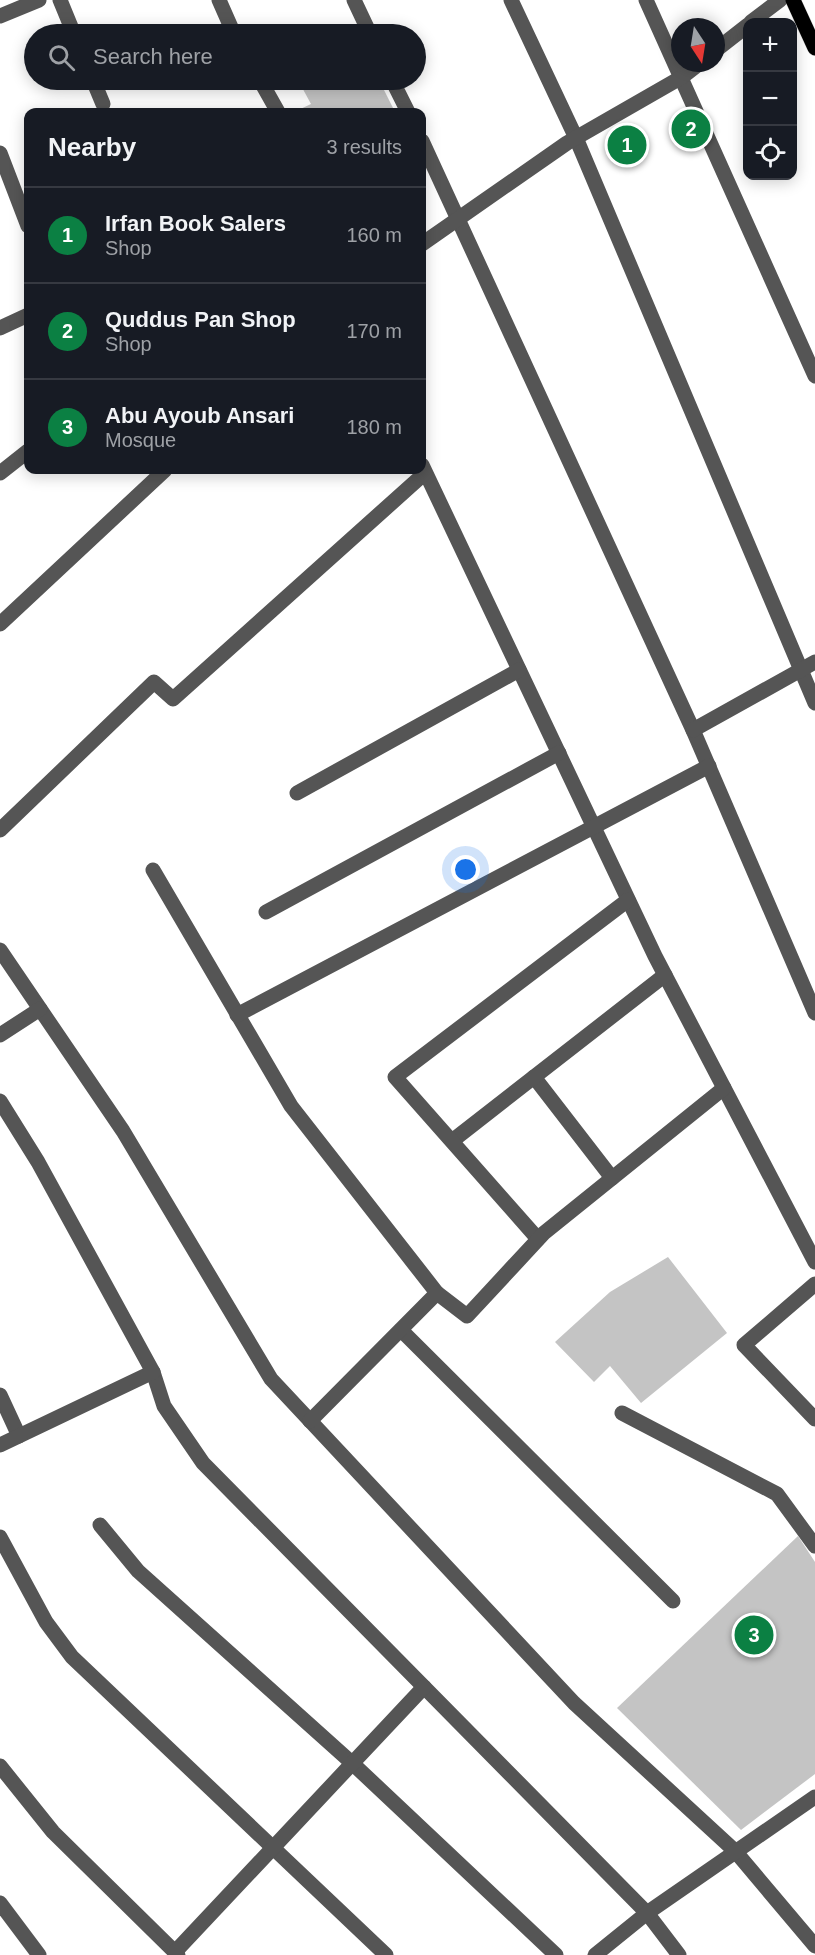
<!DOCTYPE html>
<meta charset="utf-8">
<style>
body{margin:0;font-family:Helvetica,sans-serif;background:#20242c;color:#f1f3f6}
.controls{position:absolute;right:18px;top:18px;display:grid;overflow:hidden;border-radius:12px;box-shadow:0 3px 15px #0003}
.controls button{width:54px;height:54px;display:grid;place-items:center;padding:0;border:0;border-bottom:2px solid #363941;background:#171b24;color:#f1f3f6;font:30px sans-serif}
.compass{position:absolute;left:671px;top:18px;width:54px;height:54px;border-radius:50%;background:#171b24;box-shadow:0 3px 15px #0003;rotate:168deg}
.you{position:absolute;left:466px;top:870px;width:21px;height:21px;margin:-15px;border:4px solid #fff;border-radius:50%;background:#1a73e8;box-shadow:0 0 0 9px #1a73e833}
.badge{display:grid;place-items:center;width:39px;height:39px;border-radius:50%;background:#0b8043;color:#fff;font-size:20px;font-weight:700}
.pin{position:absolute;translate:-50% -50%;border:3px solid #fff;box-shadow:0 2px 6px #0006}
.list{margin:0;padding:0;list-style:none}
h2{display:flex;justify-content:space-between;align-items:center;height:78px;margin:0;padding:0 24px;font-size:26px}
h2 small{font-size:20px;font-weight:400;color:#9ea1a6}
.list li{display:grid;grid-template-columns:39px 1fr auto;gap:18px;align-items:center;box-sizing:border-box;height:96px;padding:0 24px;border-top:2px solid #363941}
.list b{display:block;font-size:22px;white-space:nowrap}
.list p{margin:0;font-size:20px;white-space:nowrap;color:#9ea1a6}
.list em{font-size:20px;font-style:normal;color:#9ea1a6}
.icon{flex:none;width:33px;height:33px;fill:none;stroke:currentColor;stroke-width:2;stroke-linecap:round;stroke-linejoin:round}
.map{position:relative;flex:none;width:815px;height:1955px;overflow:hidden}
.search{position:absolute;background:#171b24;box-shadow:0 3px 15px #0003;left:24px;top:24px;width:402px;height:66px;display:flex;align-items:center;gap:15px;box-sizing:border-box;padding:0 21px;border-radius:33px;color:#9ea1a6;font-size:22px}
.panel{position:absolute;background:#171b24;box-shadow:0 3px 15px #0003;left:24px;top:108px;width:402px;height:366px;border-radius:12px}
.map>svg:first-child{display:block}
.building{fill:#c4c4c4}
.lines{fill:none;stroke-linecap:round;stroke-linejoin:round}
.major-casing{stroke:#dbdbdb;stroke-width:16}
.minor{stroke:#555;stroke-width:15}
.major{stroke:#000;stroke-width:15}
</style>
<div class="map">
<svg width="815" height="1955" viewBox="0 0 815 1955">
<rect width="100%" height="100%" fill="#fff"/>
<g class="building">
<polygon points="298,80 379,80 395,112 294,112 311,104"/>
<polygon points="668,1257 727,1333 641,1403 610,1366 594,1382 555,1342 610,1292"/>
<polygon points="798,1536 815,1562 815,1774 741,1830 617,1708"/>
</g>
<g class="lines">
<g class="major-casing">
<polyline id="major" points="793,0 815,48"/>
</g>
<g class="minor">
<polyline points="60,0 74,34"/>
<polyline points="219,0 234,34"/>
<polyline points="354,0 370,34"/>
<polyline points="511,0 576,138 815,703"/>
<polyline points="646,0 815,376"/>
<polyline points="0,16 39,0"/>
<polyline points="751,22 780,0"/>
<polyline points="716,50 748,25"/>
<polyline points="93,80 103,104"/>
<polyline points="260,80 278,112"/>
<polyline points="392,80 408,112"/>
<polyline points="422,141 693,730 815,1013"/>
<polyline points="0,153 28,226"/>
<polyline points="422,244 567,143 682,77 700,63"/>
<polyline points="0,328 28,315"/>
<polyline points="422,465 655,956 815,1262"/>
<polyline points="0,473 28,451"/>
<polyline points="0,624 165,470"/>
<polyline points="693,730 815,662"/>
<polyline points="297,793 519,670"/>
<polyline points="0,830 154,682 173,699 425,473"/>
<polyline points="153,870 291,1106 437,1293"/>
<polyline points="266,912 559,753"/>
<polyline points="0,950 123,1131 271,1379 574,1703 735,1851 815,1946"/>
<polyline points="237,1015 709,766"/>
<polyline points="0,1035 40,1009"/>
<polyline points="534,1077 612,1178"/>
<polyline points="0,1101 38,1162 153,1372 164,1406 203,1463 647,1913 679,1955"/>
<polyline points="452,1141 665,975"/>
<polyline points="538,1239 395,1077 628,900"/>
<polyline points="815,1284 744,1345 815,1419"/>
<polyline points="401,1330 673,1601"/>
<polyline points="0,1395 19,1436"/>
<polyline points="622,1413 777,1494 815,1546"/>
<polyline points="310,1421 437,1293 467,1316 544,1233 724,1088"/>
<polyline points="0,1445 153,1372"/>
<polyline points="100,1525 138,1571 352,1763 556,1955"/>
<polyline points="0,1537 46,1622 72,1657 386,1955"/>
<polyline points="0,1766 53,1832 178,1955"/>
<polyline points="0,1903 39,1955"/>
<polyline points="175,1952 424,1687"/>
<polyline points="595,1955 647,1913 815,1797"/>
</g>
<use href="#major" class="major"/>
</g>
</svg>
<div class="controls">
<button>+</button>
<button>−</button>
<button><svg class="icon" aria-label="locate" viewBox="0 0 24 24"><circle cx="12" cy="12" r="6"/><path d="M12 2v4M12 18v4M2 12h4M18 12h4"/></svg></button>
</div>
<svg class="compass" viewBox="-18 -18 36 36"><path d="M0-13l5 13h-10z" fill="#e53935"/><path d="M0 13l5-13h-10z" fill="#9ea1a6"/></svg>
<div class="you"></div>
<div class="pin badge" style="left:627px;top:145px">1</div>
<div class="pin badge" style="left:691px;top:129px">2</div>
<div class="pin badge" style="left:754px;top:1635px">3</div>
<div class="search"><svg class="icon" aria-label="search" viewBox="0 0 24 24"><circle cx="10" cy="10" r="6"/><path d="M15 15l6 6"/></svg>Search here</div>
<section class="panel">
<h2>Nearby<small>3 results</small></h2>
<ul class="list">
<li><span class="badge">1</span><div><b>Irfan Book Salers</b><p>Shop</p></div><em>160 m</em></li>
<li><span class="badge">2</span><div><b>Quddus Pan Shop</b><p>Shop</p></div><em>170 m</em></li>
<li><span class="badge">3</span><div><b>Abu Ayoub Ansari</b><p>Mosque</p></div><em>180 m</em></li>
</ul>
</section>
</div>
